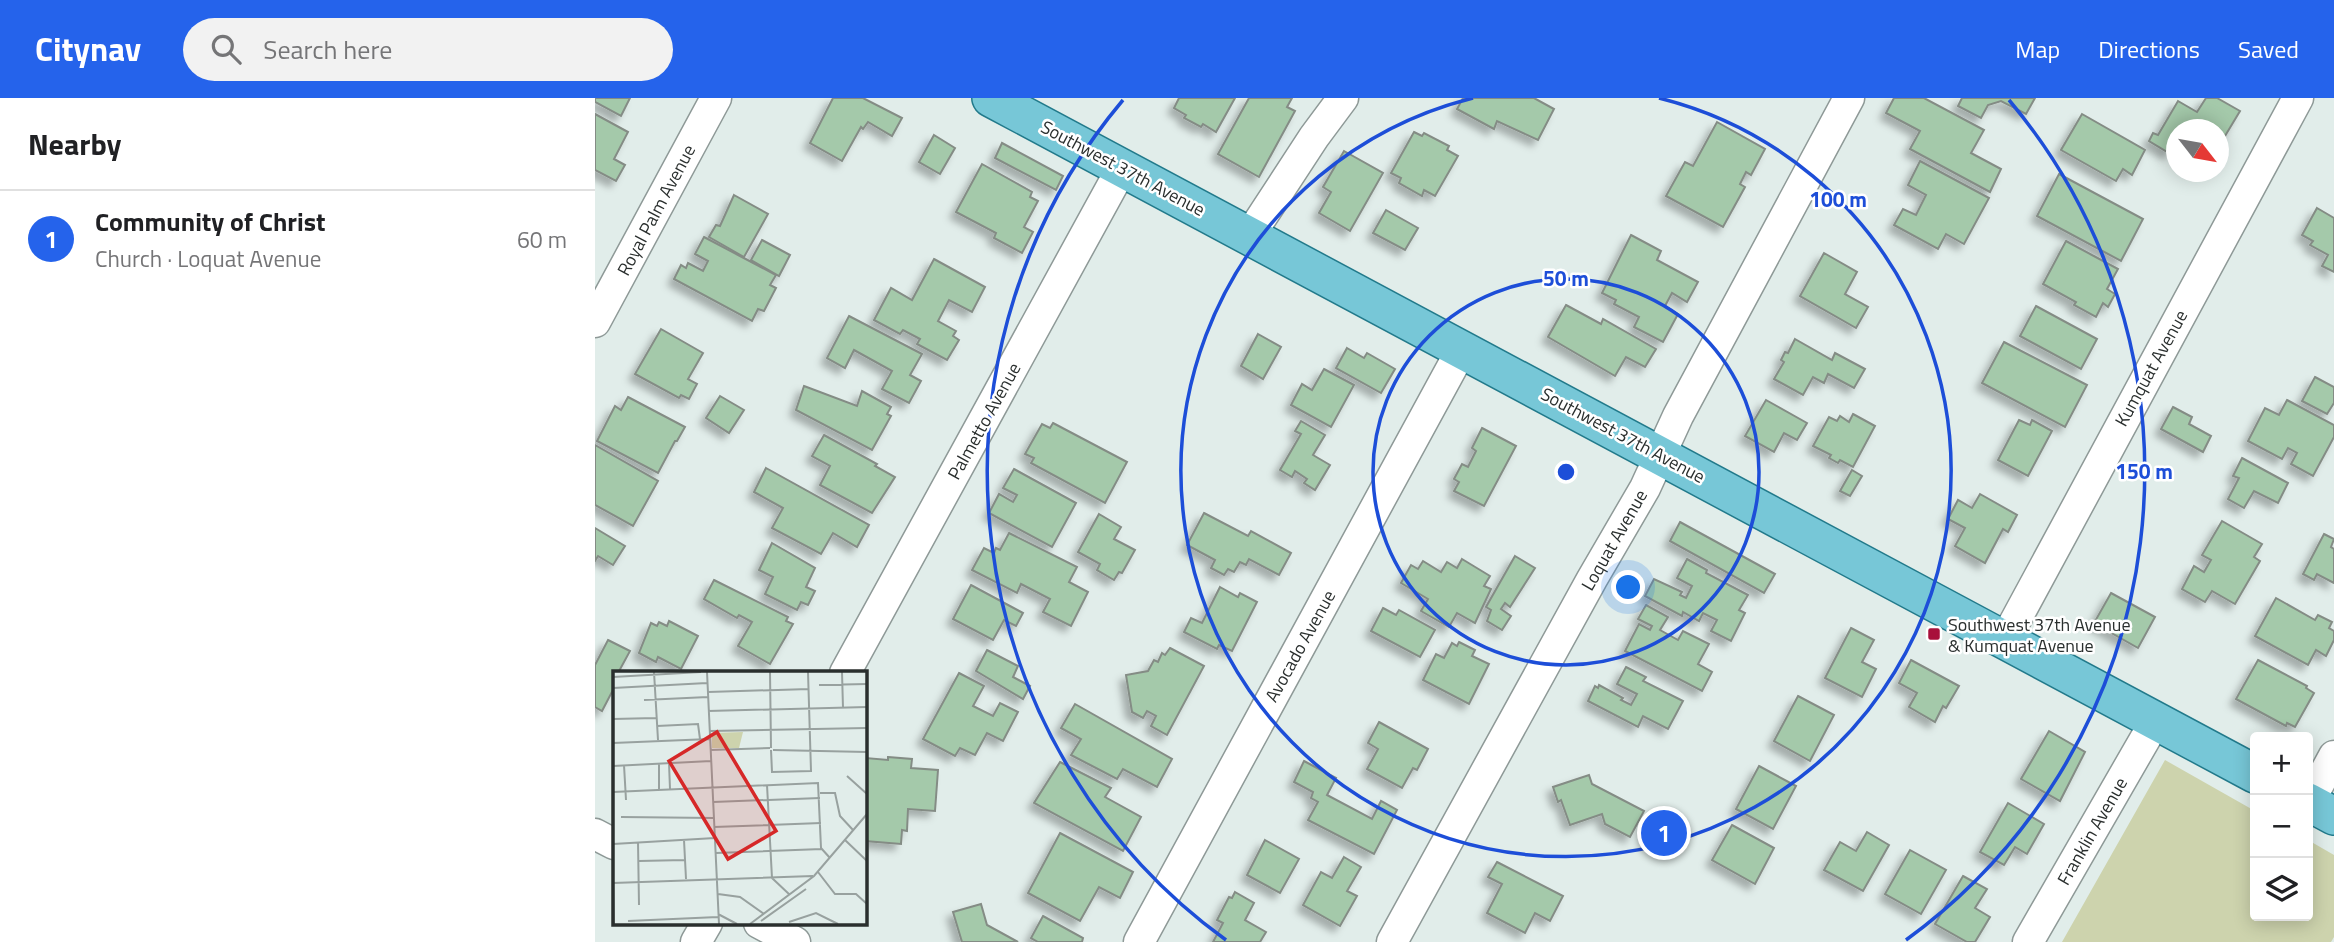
<!DOCTYPE html>
<meta charset="utf-8">
<style>
body{margin:0;font-family:"Titillium Web",sans-serif;background:#f2f2f2;color:#202124}
.controls{position:absolute;right:21px;bottom:21px;display:grid;overflow:hidden;border-radius:7px;box-shadow:0 4px 18px #0003}
.controls button{width:63px;height:63px;display:grid;place-items:center;padding:0;border:0;border-bottom:2px solid #e0e0e0;background:#fff;color:#202124;font:35px sans-serif}
.compass{position:absolute;left:1571px;top:21px;width:63px;height:63px;border-radius:50%;background:#fff;box-shadow:0 4px 18px #0003;rotate:121deg}
.you{position:absolute;left:1034px;top:490px;width:24px;height:24px;margin:-18px;border:5px solid #fff;border-radius:50%;background:#1a73e8;box-shadow:0 0 0 10px #1a73e833}
.badge{display:grid;place-items:center;width:46px;height:46px;border-radius:50%;background:#2563eb;color:#fff;font-size:23px;font-weight:700}
.pin{position:absolute;translate:-50% -50%;border:4px solid #fff;box-shadow:0 2px 7px #0006}
.list{margin:0;padding:0;list-style:none}
h2{display:flex;justify-content:space-between;align-items:center;height:91px;margin:0;padding:0 28px;font-size:30px}
h2 small{font-size:23px;font-weight:400;color:#757577}
.list li{display:grid;grid-template-columns:46px 1fr auto;gap:21px;align-items:center;box-sizing:border-box;height:98px;padding:0 28px;border-top:2px solid #e0e0e0}
.list b{display:block;font-size:26px;white-space:nowrap}
.list p{margin:0;font-size:23px;white-space:nowrap;color:#757577}
.list em{font-size:23px;font-style:normal;color:#757577}
.icon{flex:none;width:38px;height:38px;fill:none;stroke:currentColor;stroke-width:2;stroke-linecap:round;stroke-linejoin:round}
.map{position:relative;flex:none;width:1739px;height:844px;overflow:hidden}
header{display:flex;align-items:center;gap:42px;box-sizing:border-box;height:98px;padding:0 35px;background:#2563eb;color:#fff}
header strong{font-size:33px}
nav{display:flex;gap:38px;margin-inline-start:auto;font-size:24px}
.search{width:490px;height:63px;background:#f2f2f2;display:flex;align-items:center;gap:18px;box-sizing:border-box;padding:0 24px;border-radius:38px;color:#757577;font-size:26px}
main{display:flex}
aside{flex:1;background:#fff}
.map>svg:first-child{display:block}
.green{fill:#cdd3ad}
.building{fill:#a4c9aa;stroke:#848c85;stroke-width:2;filter:url(#shadow)}
.lines{fill:none;stroke-linecap:round;stroke-linejoin:round}
.minor-casing{stroke:#8e9997;stroke-width:33}
.major-casing{stroke:#227a8b;stroke-width:40}
.minor{stroke:#fff;stroke-width:30}
.major{stroke:#77c7d7;stroke-width:37}
.ring{fill:none;stroke:#1d4ed8;stroke-width:3.5}
.poi-dot{fill:#a8103b;stroke:#fff;stroke-width:2.5}
.labels{text-anchor:middle;dominant-baseline:central;stroke-width:5;stroke-linejoin:round;paint-order:stroke}
.street-label{font-size:18px;fill:#2a2f2e;stroke:#fff}
.poi-label{font-size:18px;fill:#2a2f2e;stroke:#fff;text-anchor:start}
.inset-road{fill:none;stroke:#98a19f;stroke-width:2}
.view{fill:#d62828;fill-opacity:0.15;stroke:#d62828;stroke-width:3.5}
.inset-edge{fill:none;stroke:#2a2f2e;stroke-width:3.5}
.centre{fill:#1d4ed8;stroke:#fff;stroke-width:3.5}
.ring-label{font-size:21px;text-anchor:middle;font-weight:bold;fill:#1d4ed8;stroke:#fff;stroke-width:5;stroke-linejoin:round;paint-order:stroke}
</style>
<header>
<strong>Citynav</strong>
<div class="search"><svg class="icon" aria-label="search" viewBox="0 0 24 24"><circle cx="10" cy="10" r="6"/><path d="M15 15l6 6"/></svg>Search here</div>
<nav><a>Map</a><a>Directions</a><a>Saved</a></nav>
</header>
<main>
<aside>
<h2>Nearby<small></small></h2>
<ul class="list">
<li><span class="badge">1</span><div><b>Community of Christ</b><p>Church · Loquat Avenue</p></div><em>60 m</em></li>
</ul>
</aside>
<div class="map">
<svg width="1739" height="844" viewBox="0 0 1739 844">
<defs>
<filter id="shadow"><feDropShadow dx="-6" dy="6" stdDeviation="3.5" flood-color="#0004"/></filter>
</defs>
<rect width="100%" height="100%" fill="#e1edea"/>
<polygon class="green" points="1570,662 1660,713 1660,818 1713,818 1713,742 1739,757 1739,839 1736,844 1467,844"/>
<g class="building">
<polygon points="0,0 35,0 26,18 0,4"/>
<polygon points="238,0 268,0 307,20 297,38 273,24 268,31 266,29 247,63 215,45"/>
<polygon points="584,0 640,0 621,34 608,26 606,29 589,20 591,17 579,10"/>
<polygon points="654,0 697,0 692,9 700,13 664,79 623,56"/>
<polygon points="868,0 939,0 959,11 943,42 902,23 899,31 862,11"/>
<polygon points="1299,0 1329,0 1389,32 1376,55 1406,71 1395,94 1315,51 1325,33 1291,15"/>
<polygon points="1367,0 1440,0 1431,16 1406,3 1393,7 1386,20 1363,8"/>
<polygon points="1611,0 1622,0 1645,13 1624,48 1624,32 1582,32 1582,41 1574,55 1554,43 1558,35 1563,37 1583,3 1602,14"/>
<polygon points="0,16 33,34 19,61 30,67 21,83 0,72"/>
<polygon points="1487,16 1550,52 1537,77 1528,71 1521,83 1466,52"/>
<polygon points="1122,24 1170,51 1156,77 1151,74 1145,86 1150,89 1128,129 1071,98 1090,64 1098,68"/>
<polygon points="819,34 827,38 829,35 854,48 852,52 863,58 840,98 829,92 827,98 804,85 806,80 796,75"/>
<polygon points="339,37 360,50 345,76 324,64"/>
<polygon points="407,45 468,78 461,92 400,60"/>
<polygon points="749,53 788,75 755,133 724,115 736,94 728,89"/>
<polygon points="1325,63 1394,100 1369,146 1351,136 1343,151 1299,127 1308,111 1321,117 1331,97 1313,87"/>
<polygon points="387,66 437,94 435,99 443,103 429,129 438,134 427,155 399,140 401,135 361,114"/>
<polygon points="1464,76 1548,121 1526,163 1442,118"/>
<polygon points="139,97 173,116 149,159 114,139 121,127 125,128"/>
<polygon points="1722,110 1739,120 1739,174 1727,168 1733,157 1715,147 1718,143 1707,137"/>
<polygon points="791,112 823,130 810,152 778,135"/>
<polygon points="1036,137 1066,153 1062,162 1103,184 1092,204 1077,195 1070,208 1083,216 1068,244 1039,229 1044,219 1019,206 1021,202 1007,195"/>
<polygon points="109,139 181,177 175,187 181,190 169,213 163,211 157,223 79,181 86,167 91,170 93,165 108,173 113,163 100,156"/>
<polygon points="167,142 195,157 184,178 156,162"/>
<polygon points="1471,143 1523,171 1512,191 1520,196 1513,209 1508,205 1501,219 1479,207 1481,204 1448,186"/>
<polygon points="1229,155 1262,174 1250,196 1273,209 1261,230 1205,198"/>
<polygon points="339,161 390,189 377,214 354,202 343,223 361,233 358,238 364,242 352,262 322,246 325,241 308,232 305,236 279,222 296,190 317,202"/>
<polygon points="971,207 1006,226 1008,221 1061,251 1050,269 1031,259 1020,278 953,239"/>
<polygon points="1441,208 1502,241 1486,271 1425,238"/>
<polygon points="254,218 327,256 315,277 326,283 314,305 287,291 297,273 259,252 250,270 232,260"/>
<polygon points="66,231 108,255 93,281 102,286 94,301 86,297 84,300 40,276"/>
<polygon points="663,236 686,249 668,281 646,268"/>
<polygon points="1200,241 1237,262 1240,255 1270,271 1259,290 1233,276 1229,285 1218,279 1208,297 1179,281 1189,264 1186,262 1190,254 1193,255"/>
<polygon points="1409,244 1492,287 1470,329 1387,285"/>
<polygon points="752,250 769,260 772,255 800,271 786,295 741,270"/>
<polygon points="729,271 759,287 736,329 696,307 707,286 717,292"/>
<polygon points="1720,279 1739,289 1739,305 1732,316 1707,303"/>
<polygon points="209,288 262,308 267,293 296,309 292,316 296,318 277,352 201,312"/>
<polygon points="125,298 149,312 134,335 111,320"/>
<polygon points="33,299 90,329 82,343 80,343 63,375 2,343 20,308 26,312"/>
<polygon points="1171,302 1212,325 1202,342 1189,335 1179,354 1150,338"/>
<polygon points="1692,302 1739,327 1739,339 1718,378 1696,366 1702,355 1693,350 1687,361 1653,343 1670,310 1684,317"/>
<polygon points="1578,309 1597,319 1594,326 1616,338 1608,354 1566,331"/>
<polygon points="1258,316 1280,328 1258,369 1245,362 1243,365 1234,360 1236,357 1218,348 1234,319 1242,323 1245,318 1254,324"/>
<polygon points="1424,322 1435,327 1437,322 1457,333 1433,378 1403,362"/>
<polygon points="706,323 730,337 718,357 735,367 720,392 709,385 712,381 700,373 697,379 685,372 706,336 700,333"/>
<polygon points="458,325 532,364 510,405 436,365 439,360 430,356 447,326 455,330"/>
<polygon points="887,330 921,348 889,408 859,393 864,384 859,381 867,366 873,369 881,353 877,350"/>
<polygon points="229,337 282,366 280,368 300,379 277,415 225,387 235,368 217,358"/>
<polygon points="0,347 63,383 38,428 0,407"/>
<polygon points="1647,360 1693,385 1683,405 1659,393 1649,410 1633,401 1644,380 1638,378"/>
<polygon points="171,370 274,427 262,449 238,435 226,456 177,430 188,410 159,394"/>
<polygon points="419,371 481,405 457,449 394,415 404,396 418,404 422,397 408,390"/>
<polygon points="1257,372 1267,378 1255,398 1245,393"/>
<polygon points="1385,396 1422,417 1413,434 1408,431 1390,465 1360,448 1370,430 1353,421 1363,402 1377,410"/>
<polygon points="609,415 653,438 656,433 696,455 684,477 654,461 651,467 645,464 639,474 633,471 629,477 616,470 620,462 592,447"/>
<polygon points="504,416 526,429 519,441 540,452 527,475 524,474 519,482 502,472 505,466 483,454"/>
<polygon points="1627,423 1667,446 1659,459 1665,463 1640,506 1617,493 1610,504 1587,491 1599,468 1609,474 1616,462 1607,457"/>
<polygon points="1085,424 1180,476 1169,495 1075,443"/>
<polygon points="0,430 30,448 18,467 3,458 0,463"/>
<polygon points="414,435 482,469 474,484 493,494 476,528 448,514 455,501 426,486 422,495 377,472 389,450 399,455 401,450 405,452"/>
<polygon points="1729,436 1739,441 1736,449 1739,451 1739,485 1722,476 1719,482 1708,476"/>
<polygon points="177,445 220,470 211,489 220,493 213,507 206,504 202,512 170,496 178,479 164,472"/>
<polygon points="920,458 940,470 915,509 910,505 906,511 916,518 907,532 892,523 896,512 891,509"/>
<polygon points="867,461 895,478 889,488 896,491 880,525 862,515 854,529 826,513 833,501 806,485 816,467 823,471 828,463 846,474 852,464 862,470"/>
<polygon points="1092,461 1112,472 1111,475 1153,497 1144,512 1150,515 1136,543 1116,533 1122,522 1108,515 1104,523 1088,514 1087,518 1050,498 1059,481 1087,494 1085,497 1091,500 1097,488 1082,480"/>
<polygon points="119,482 193,519 191,523 198,526 175,566 143,548 157,524 144,517 142,520 109,501"/>
<polygon points="376,487 428,515 421,528 409,522 398,542 358,521"/>
<polygon points="625,489 643,499 645,495 662,504 637,553 624,547 622,551 589,534 596,520 607,525"/>
<polygon points="1516,495 1560,519 1543,550 1499,525"/>
<polygon points="1681,500 1720,522 1723,517 1737,524 1734,530 1739,533 1739,542 1731,558 1721,552 1713,567 1660,538"/>
<polygon points="1051,507 1073,519 1065,532 1083,542 1088,533 1114,546 1103,566 1117,574 1107,593 1030,553 1044,526 1055,532 1057,528 1043,521"/>
<polygon points="788,510 801,517 804,512 840,532 825,559 776,533"/>
<polygon points="74,523 103,538 86,571 63,559 61,564 44,555 56,525 62,528 64,524 72,528"/>
<polygon points="1256,530 1279,542 1267,564 1281,571 1267,599 1230,580"/>
<polygon points="13,542 35,553 23,575 19,575 19,590 7,613 0,609 0,567"/>
<polygon points="864,544 880,552 877,558 894,566 874,606 828,582 841,556 849,560 857,545 862,548"/>
<polygon points="575,550 609,568 572,637 556,628 561,618 552,613 548,620 537,614 531,577 553,573 559,562 563,564 567,555 570,557"/>
<polygon points="392,552 423,568 418,579 435,588 428,601 381,573"/>
<polygon points="1316,562 1364,588 1351,610 1348,608 1340,624 1314,609 1322,595 1304,585"/>
<polygon points="1663,562 1712,588 1711,590 1719,595 1700,629 1692,625 1691,628 1641,601"/>
<polygon points="1031,569 1051,579 1048,583 1088,603 1073,631 1048,618 1043,629 993,603 1000,588 1003,590 1004,587 1028,600 1026,602 1036,607 1042,596 1022,586"/>
<polygon points="364,575 389,588 378,608 398,618 405,605 423,614 408,643 392,635 380,657 365,650 360,658 328,641"/>
<polygon points="1203,598 1239,617 1215,663 1179,643"/>
<polygon points="480,606 577,661 562,689 528,671 522,681 476,657 486,641 466,630"/>
<polygon points="784,624 833,651 822,672 818,670 807,690 772,671 783,651 773,645"/>
<polygon points="1454,633 1490,654 1465,703 1426,681"/>
<polygon points="293,659 317,661 316,670 343,672 340,713 313,711 312,733 307,732 306,746 270,743 271,660 293,662"/>
<polygon points="709,663 741,680 732,697 777,721 786,703 802,712 779,756 713,722 723,704 716,700 718,694 699,684"/>
<polygon points="465,664 516,690 510,699 546,719 528,753 439,705"/>
<polygon points="1164,668 1201,688 1178,731 1141,711"/>
<polygon points="994,677 997,686 1049,713 1035,739 1010,726 1007,716 975,727 966,702 963,704 958,689"/>
<polygon points="1413,705 1449,726 1432,756 1420,749 1409,767 1385,754"/>
<polygon points="1137,727 1179,750 1160,786 1117,762"/>
<polygon points="1272,734 1294,747 1268,793 1229,772 1245,744 1261,753"/>
<polygon points="465,735 538,774 525,800 504,789 485,823 433,795"/>
<polygon points="670,742 704,761 685,795 652,777"/>
<polygon points="1315,752 1351,772 1326,816 1290,796"/>
<polygon points="749,759 766,769 752,793 762,798 745,828 708,807 726,774 737,780"/>
<polygon points="902,764 968,798 955,823 940,815 930,835 892,815 907,786 893,779"/>
<polygon points="1368,778 1392,791 1380,810 1395,819 1380,844 1372,844 1340,826"/>
<polygon points="640,794 659,805 650,822 671,834 665,844 618,844 628,825 622,822 634,799 637,800"/>
<polygon points="386,806 392,827 423,844 367,844 358,814"/>
<polygon points="448,818 488,840 487,844 443,844 436,840"/>
</g>
<g class="lines">
<g class="minor-casing">
<g id="minor">
<polyline points="655,137 719,39 748,0"/>
<polyline points="0,224 121,0"/>
<polyline points="1410,542 1703,0"/>
<polyline points="250,575 527,70"/>
<polyline points="1714,704 1739,658"/>
<polyline points="0,736 19,746"/>
<polyline points="164,825 200,844"/>
<polyline points="101,844 112,825"/>
<polyline points="544,844 867,251"/>
<polyline points="797,844 997,481 1050,390 1083,318 1254,0"/>
<polyline points="1433,844 1561,622"/>
</g>
</g>
<g class="major-casing">
<g id="major">
<polyline points="396,0 1660,676"/>
<polyline points="1713,704 1739,718"/>
</g>
</g>
<use href="#minor" class="minor"/>
<use href="#major" class="major"/>
</g>
<g class="ring">
<circle cx="971" cy="374" r="193"/>
<path d="M1064 0A385 385 0 1 1 878 0"/>
<path d="M631 842A578 578 0 0 1 528 2M1414 2A578 578 0 0 1 1311 842"/>
</g>
<rect class="poi-dot" x="1332" y="529" width="14" height="14" rx="3.5"/>
<g class="labels">
<g class="street-label">
<text transform="translate(528 70) rotate(28)">Southwest 37th Avenue</text>
<text transform="translate(61 112) rotate(-62)">Royal Palm Avenue</text>
<text transform="translate(1556 270) rotate(-61)">Kumquat Avenue</text>
<text transform="translate(389 323) rotate(-61)">Palmetto Avenue</text>
<text transform="translate(1028 337) rotate(28)">Southwest 37th Avenue</text>
<text transform="translate(1019 442) rotate(-60)">Loquat Avenue</text>
<text transform="translate(705 548) rotate(-61)">Avocado Avenue</text>
<text transform="translate(1497 733) rotate(-60)">Franklin Avenue</text>
</g>
<g class="poi-label">
<text x="1353" y="526">Southwest 37th Avenue<tspan x="1353" dy="21">&amp; Kumquat Avenue</tspan></text>
</g>
</g>
<g transform="translate(18 573)">
<rect width="254" height="254" fill="#e1edea"/>
<path d="M130 61 126 77H99V62Z" fill="#cdd3ad"/>
<path class="inset-road" d="M41 1 45 69M94 1 106 253M157 1 158 77M229 1 230 37M0 6 88 1M206 14 254 13M0 17 94 12M95 21 196 18M31 29 95 26M95 40 254 36M0 48 43 47M44 55 85 53 87 68M97 60 254 57M0 72 97 68M97 79 157 77M158 79 159 101 198 100 195 1M160 79 254 81M56 92 57 118M46 93V119M11 94 13 129M0 95 98 90M234 105 254 123M154 114 159 207 177 224M0 121 205 112 208 177 217 187M207 122H222L227 145 240 159M100 131 207 127M8 146 101 147M101 156 208 152M71 169 73 208M232 169 254 190M25 171 26 234M0 173 102 167M103 182 209 178M26 190 72 189M205 201 222 223H243L254 233M0 212 200 205M0 212 1 253M105 223 127 226 151 243M105 243 124 253M15 250 105 246M148 250 193 218M176 251 203 242 225 253M137 253 201 205 254 143"/>
<path class="view" d="M104 61 163 160 115 188 56 90Z"/>
<rect width="254" height="254" class="inset-edge"/>
</g>
<circle cx="971" cy="374" r="10" class="centre"/>
<g class="ring-label">
<text x="1243" y="109">100 m</text>
<text x="971" y="188">50 m</text>
<text x="1549" y="381">150 m</text>
</g>
</svg>
<div class="controls">
<button>+</button>
<button>−</button>
<button><svg class="icon" aria-label="layers" viewBox="0 0 24 24"><path d="M12 4l9 5-9 5-9-5zM3 14l9 5 9-5"/></svg></button>
</div>
<svg class="compass" viewBox="-18 -18 36 36"><path d="M0-13l5 13h-10z" fill="#e53935"/><path d="M0 13l5-13h-10z" fill="#757577"/></svg>
<div class="you"></div>
<div class="pin badge" style="left:1069px;top:735px">1</div>
</div>
</main>
